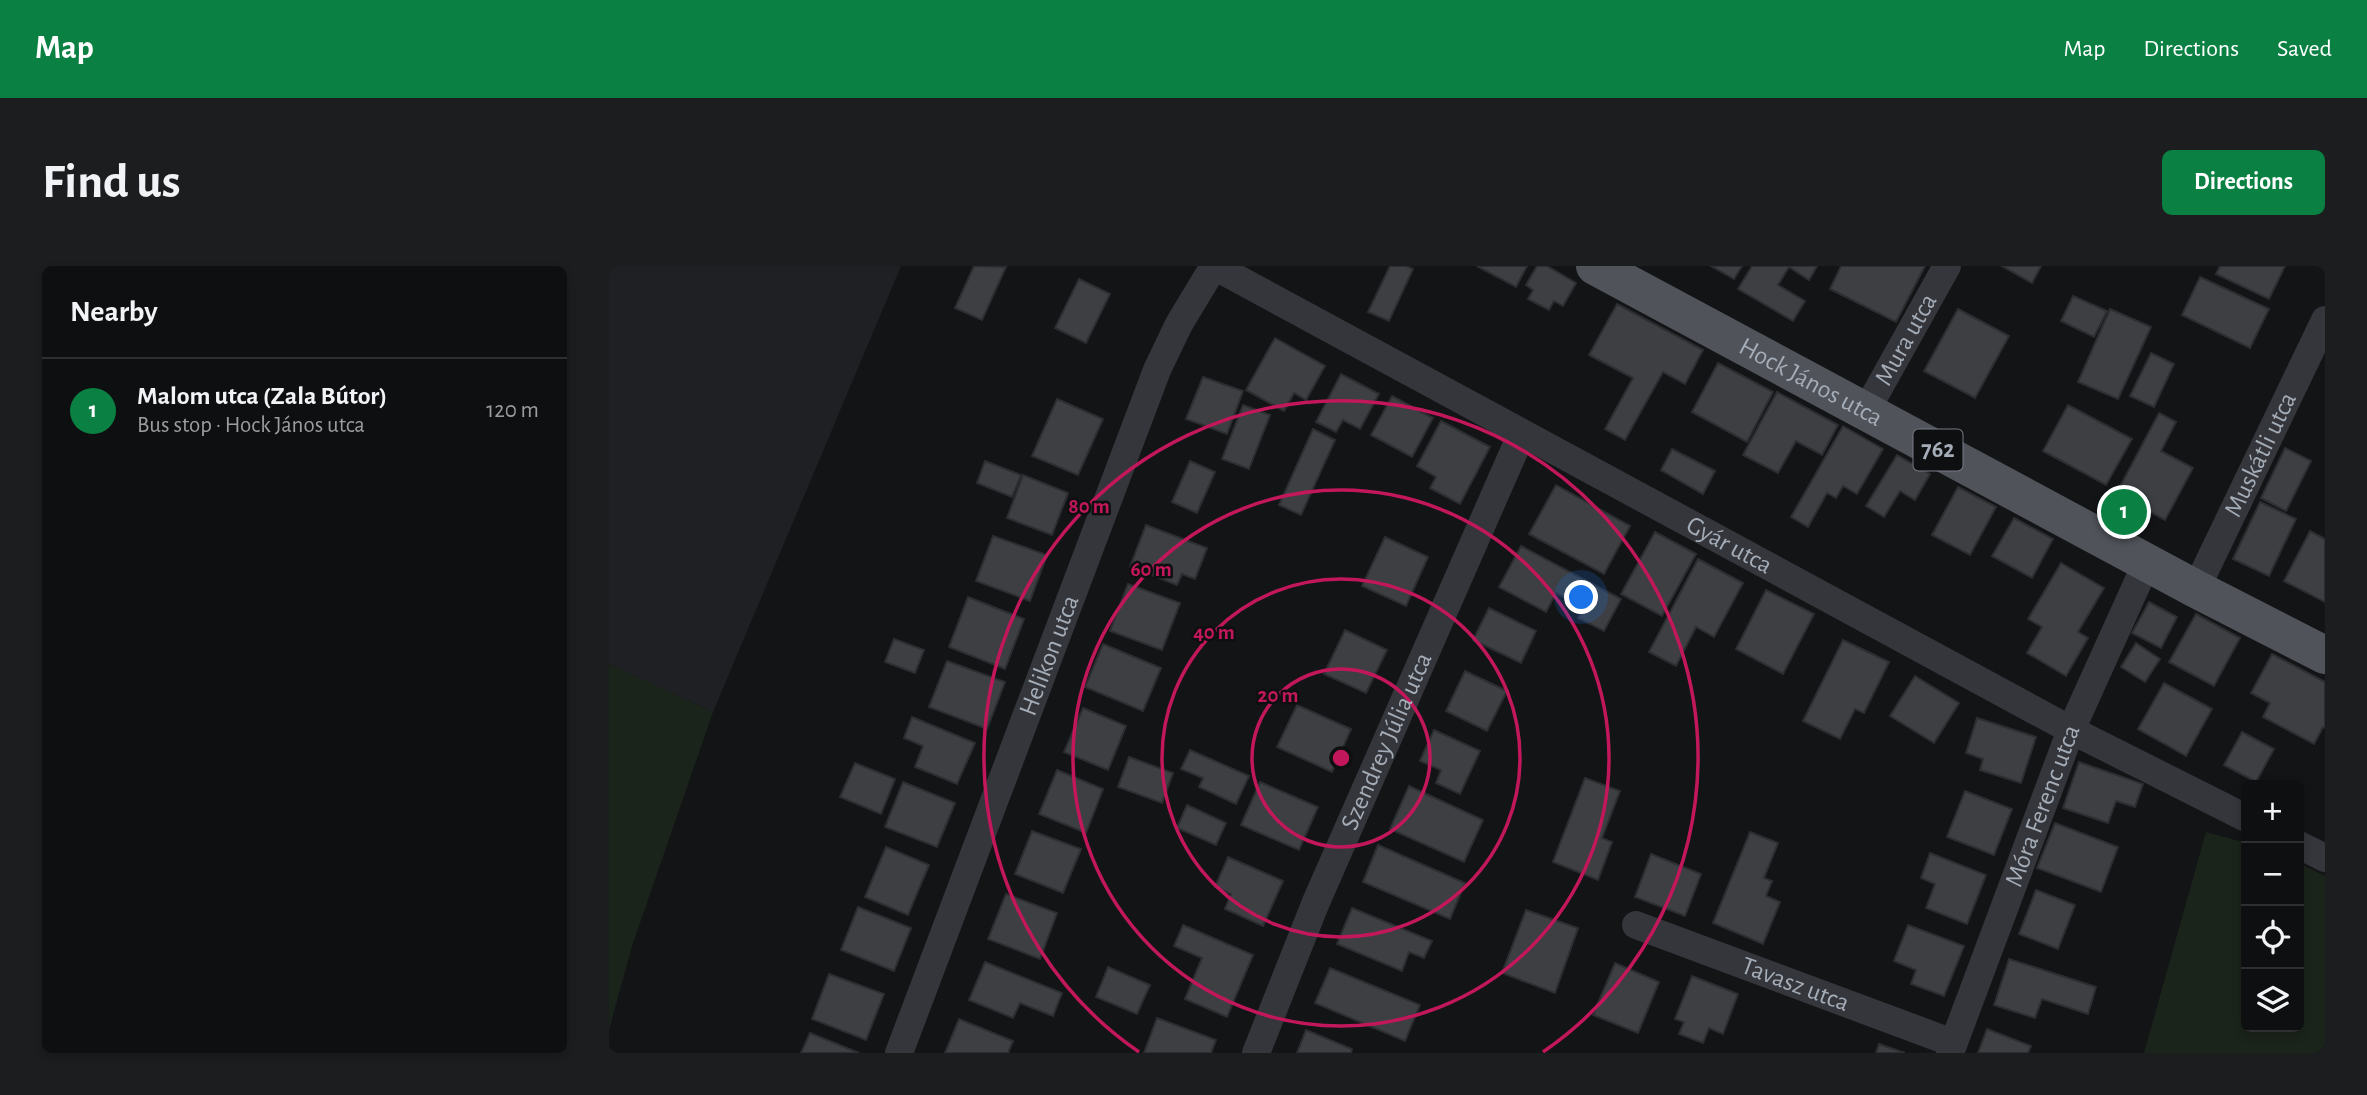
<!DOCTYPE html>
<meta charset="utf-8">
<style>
body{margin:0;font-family:"Alegreya Sans",sans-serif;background:#1c1d1e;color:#f1f3f6}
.controls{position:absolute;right:21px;bottom:21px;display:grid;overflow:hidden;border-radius:10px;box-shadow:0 4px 10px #0003}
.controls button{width:63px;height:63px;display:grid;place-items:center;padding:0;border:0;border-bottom:2px solid #2e2f30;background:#0e0f10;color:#f1f3f6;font:35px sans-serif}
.you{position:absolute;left:973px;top:332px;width:24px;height:24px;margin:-18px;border:5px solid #fff;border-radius:50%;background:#1a73e8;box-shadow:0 0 0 10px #1a73e833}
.badge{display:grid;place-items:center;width:46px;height:46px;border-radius:50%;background:#0b8043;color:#fff;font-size:23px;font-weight:700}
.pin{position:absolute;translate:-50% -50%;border:4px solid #fff;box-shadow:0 2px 7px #0006}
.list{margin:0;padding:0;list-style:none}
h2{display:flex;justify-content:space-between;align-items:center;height:91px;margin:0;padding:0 28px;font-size:30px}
h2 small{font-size:23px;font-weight:400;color:#9b9c9f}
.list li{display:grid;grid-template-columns:46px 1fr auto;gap:21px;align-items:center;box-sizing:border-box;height:105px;padding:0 28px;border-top:2px solid #2e2f30}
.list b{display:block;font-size:26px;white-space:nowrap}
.list p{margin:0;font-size:23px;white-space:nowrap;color:#9b9c9f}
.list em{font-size:23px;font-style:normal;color:#9b9c9f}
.icon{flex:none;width:38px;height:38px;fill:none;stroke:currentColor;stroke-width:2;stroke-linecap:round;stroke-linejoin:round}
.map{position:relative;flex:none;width:1716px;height:787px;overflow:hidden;border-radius:10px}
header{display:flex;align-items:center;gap:42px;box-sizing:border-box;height:98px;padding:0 35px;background:#0b8043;color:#fff}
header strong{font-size:33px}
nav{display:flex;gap:38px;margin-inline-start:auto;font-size:24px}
.intro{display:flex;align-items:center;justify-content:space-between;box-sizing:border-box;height:168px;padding:0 42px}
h1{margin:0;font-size:49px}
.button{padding:18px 32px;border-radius:10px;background:#0b8043;color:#fff;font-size:24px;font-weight:700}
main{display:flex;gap:42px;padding:0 42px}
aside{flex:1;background:#0e0f10;border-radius:10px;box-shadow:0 4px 10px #0003}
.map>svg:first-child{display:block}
.built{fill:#1f2023}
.green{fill:#1b241b}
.building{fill:#3d3f43;stroke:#2d2e32;stroke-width:2}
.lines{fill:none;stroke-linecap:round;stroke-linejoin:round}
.street{stroke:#34363b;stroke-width:28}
.primary{stroke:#50535a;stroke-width:38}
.ring{fill:none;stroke:#c2185b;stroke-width:3.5}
.labels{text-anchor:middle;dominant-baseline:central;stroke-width:5;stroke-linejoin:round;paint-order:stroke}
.shield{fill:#0e0f10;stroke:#777d85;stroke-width:2}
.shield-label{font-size:24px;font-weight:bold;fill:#a4acb7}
.street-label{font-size:26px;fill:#a4acb7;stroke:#0e0f10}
.centre{fill:#c2185b;stroke:#0e0f10;stroke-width:3.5}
.ring-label{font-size:21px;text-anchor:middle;font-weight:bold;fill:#c2185b;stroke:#0e0f10;stroke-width:5;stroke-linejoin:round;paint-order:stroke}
</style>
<header>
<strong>Map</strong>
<nav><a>Map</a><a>Directions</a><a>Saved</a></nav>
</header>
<div class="intro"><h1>Find us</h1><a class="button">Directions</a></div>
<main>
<aside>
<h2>Nearby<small></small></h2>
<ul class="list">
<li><span class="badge">1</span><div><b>Malom utca (Zala Bútor)</b><p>Bus stop · Hock János utca</p></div><em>120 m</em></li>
</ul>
</aside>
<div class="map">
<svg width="1716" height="787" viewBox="0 0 1716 787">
<rect width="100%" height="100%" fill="#131416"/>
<polygon class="built" points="0,0 292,0 104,446 0,398"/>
<g class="green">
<polygon points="0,398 104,446 23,680 0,764"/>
<polygon points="1597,566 1637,577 1637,761 1690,761 1690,597 1716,610 1716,787 1535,787"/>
</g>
<g class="building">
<polygon points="365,0 397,1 373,54 346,42"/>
<polygon points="781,0 797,0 804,3 780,55 759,46"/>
<polygon points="868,0 918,0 907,21"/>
<polygon points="928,0 938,0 967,17 954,40 945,35 940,44 919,33 924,24 917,19"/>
<polygon points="1102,0 1133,0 1125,13"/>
<polygon points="1143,0 1208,0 1200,14 1180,1 1169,19 1196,35 1184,55 1129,23"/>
<polygon points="1232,0 1316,0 1287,56 1221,23"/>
<polygon points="1393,0 1432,0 1423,17"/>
<polygon points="1611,0 1676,0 1660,33 1607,8"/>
<polygon points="1591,11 1660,43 1641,82 1573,49"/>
<polygon points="470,13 501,28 477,77 446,62"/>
<polygon points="1464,30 1498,45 1485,71 1452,55"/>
<polygon points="1008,38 1094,84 1076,118 1054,106 1016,174 996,163 1024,112 980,89"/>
<polygon points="1349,43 1400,70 1366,132 1315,105"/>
<polygon points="1501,43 1542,61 1509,133 1469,116"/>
<polygon points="666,72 716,100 697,134 685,127 675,145 637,124"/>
<polygon points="1542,87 1565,98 1545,141 1521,130"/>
<polygon points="1109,97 1164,126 1138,176 1083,146"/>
<polygon points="732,108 770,128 751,163 734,154 727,166 707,156"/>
<polygon points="594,111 634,125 618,168 577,153"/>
<polygon points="1168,126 1229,159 1213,189 1187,175 1169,207 1134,189"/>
<polygon points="783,130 824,152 803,191 762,169"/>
<polygon points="448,133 494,153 469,209 423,190"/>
<polygon points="634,139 661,149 640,203 613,193"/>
<polygon points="1459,139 1523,173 1497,219 1434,185"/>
<polygon points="1550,147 1567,156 1552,185 1584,202 1556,254 1507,228"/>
<polygon points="832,155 881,181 851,238 821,222 827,211 808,200"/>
<polygon points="1234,160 1274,183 1248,228 1234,220 1227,232 1218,227 1199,261 1182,251"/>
<polygon points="704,163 726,174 692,249 670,239"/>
<polygon points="1676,182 1702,195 1677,245 1652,232"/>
<polygon points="1063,183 1106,205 1094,228 1052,204"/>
<polygon points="1288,189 1321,208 1306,234 1291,225 1275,251 1257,240"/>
<polygon points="376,195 412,209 403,231 368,217"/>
<polygon points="581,195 606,206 588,247 563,236"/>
<polygon points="414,209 459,227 443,269 398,252"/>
<polygon points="947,219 1021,260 995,308 920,268"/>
<polygon points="1349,221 1387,241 1361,289 1323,269"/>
<polygon points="1651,236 1687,253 1660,310 1624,293"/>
<polygon points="1405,252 1444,273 1423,312 1383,290"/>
<polygon points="537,259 598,282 586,313 573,308 568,319 521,301"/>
<polygon points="1701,265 1716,273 1716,336 1675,315"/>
<polygon points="1046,266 1087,288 1053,350 1012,328"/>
<polygon points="384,270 438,289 421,335 367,315"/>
<polygon points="776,271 819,291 797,340 753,320"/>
<polygon points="912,280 1012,333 995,365 969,352 975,342 947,327 937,346 890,321"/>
<polygon points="1089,293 1134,317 1105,371 1087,361 1067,400 1040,386"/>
<polygon points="1452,297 1495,322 1469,366 1479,372 1457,410 1418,387 1433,361 1419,353"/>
<polygon points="519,318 571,337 553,384 501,365"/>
<polygon points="1157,324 1205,348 1174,408 1127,383"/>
<polygon points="359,331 415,353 396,403 340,381"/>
<polygon points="1540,336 1568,351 1552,382 1523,367"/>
<polygon points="880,342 927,365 912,397 864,374"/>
<polygon points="1587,348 1631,372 1605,420 1560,396"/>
<polygon points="736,364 778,384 757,427 715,408"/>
<polygon points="285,373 315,384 306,407 276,396"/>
<polygon points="1234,374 1280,396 1255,447 1246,443 1231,473 1194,455"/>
<polygon points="1527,377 1551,393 1536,416 1512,401"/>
<polygon points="494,378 552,402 534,445 476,421"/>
<polygon points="1663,388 1716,416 1716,462 1714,461 1705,478 1654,451 1661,437 1642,427"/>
<polygon points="338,395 396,416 378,463 320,441"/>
<polygon points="856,405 898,425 878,465 837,445"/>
<polygon points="1306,410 1350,437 1325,477 1281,450"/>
<polygon points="1555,417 1603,443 1577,490 1529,463"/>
<polygon points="688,439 742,463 723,506 668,481"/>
<polygon points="474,442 517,460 499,504 455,486"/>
<polygon points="303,451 366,477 348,518 306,501 314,480 295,472"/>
<polygon points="1368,452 1427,471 1412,517 1371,504 1374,493 1357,487"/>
<polygon points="825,464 871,485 851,528 827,517 832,504 811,495"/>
<polygon points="1633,466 1665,483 1647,516 1615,499"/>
<polygon points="581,484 640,510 627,538 590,521 594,512 572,503"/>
<polygon points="520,491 564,507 553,537 509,521"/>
<polygon points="1470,496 1534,518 1526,541 1507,535 1499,557 1454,542"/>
<polygon points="246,497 286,513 272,548 231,531"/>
<polygon points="448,504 494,523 477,567 430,548"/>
<polygon points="976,512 1011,525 993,572 1003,576 989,614 944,596"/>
<polygon points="294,516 346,537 328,581 276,561"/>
<polygon points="651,516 709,541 690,584 632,559"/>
<polygon points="800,520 874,554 855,596 781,563"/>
<polygon points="1356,525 1403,543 1385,589 1338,571"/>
<polygon points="578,539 617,557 607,579 568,562"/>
<polygon points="1446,557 1509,581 1492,626 1428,602"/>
<polygon points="423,565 472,583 454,627 406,608"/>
<polygon points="1141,566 1169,577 1155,612 1163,615 1157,630 1171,636 1154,678 1104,657"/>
<polygon points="769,579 856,617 841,653 754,616"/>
<polygon points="277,581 320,599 299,649 256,631"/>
<polygon points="1321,587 1377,609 1358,658 1317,642 1326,618 1312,612"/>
<polygon points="1042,588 1092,608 1076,650 1026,631"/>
<polygon points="619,591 674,615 654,660 616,643 622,628 606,621"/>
<polygon points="1427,624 1466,639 1449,683 1410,668"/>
<polygon points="397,628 448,647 431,693 379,673"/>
<polygon points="249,641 302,662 285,705 232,684"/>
<polygon points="743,642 823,675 815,692 800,686 793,705 728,678"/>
<polygon points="917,644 969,662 946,727 893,707"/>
<polygon points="574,659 644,689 618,751 576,733 593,692 565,680"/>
<polygon points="1299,659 1355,680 1335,730 1302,718 1307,704 1285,695"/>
<polygon points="1400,693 1487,721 1479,748 1433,733 1426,752 1385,739"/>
<polygon points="376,696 453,727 444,750 411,737 404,752 360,734"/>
<polygon points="1006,697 1050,716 1029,767 984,749"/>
<polygon points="499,701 541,719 528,748 487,731"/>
<polygon points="721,702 811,739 796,775 706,737"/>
<polygon points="220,708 275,728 257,774 203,753"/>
<polygon points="1083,710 1129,728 1114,768 1100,762 1094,777 1070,768 1075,756 1066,753"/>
<polygon points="548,752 607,774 602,787 535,787"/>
<polygon points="350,753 404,775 399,787 336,787"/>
<polygon points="1378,763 1422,780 1419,787 1369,787"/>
<polygon points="697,764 743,783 742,787 688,787"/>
<polygon points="201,767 250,787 192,787"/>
<polygon points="1270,778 1296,787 1267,787"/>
</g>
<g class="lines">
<g class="street">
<path id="s1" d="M605 0 1462 464 1637 552"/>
<path id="s2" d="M1257 145 1338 0"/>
<path id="s3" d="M1587 323 1716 54"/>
<polyline points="1690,579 1716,592"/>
<path id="s4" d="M1027 659 1344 777"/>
<path id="s5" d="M290 787 548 104 570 58 605 0"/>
<path id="s6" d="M647 787 707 636 913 167"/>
<path id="s7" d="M1341 787 1462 464 1538 296"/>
</g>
<path class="primary" id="s8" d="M986 0 1587 323 1716 389"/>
</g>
<g class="ring">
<circle cx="732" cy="492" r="89"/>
<circle cx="732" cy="492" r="179"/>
<circle cx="732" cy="492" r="268"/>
<path d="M530 786A357 357 0 1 1 934 786"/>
</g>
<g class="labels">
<rect class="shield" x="1304.5" y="163.5" width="49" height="41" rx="5"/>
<g class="shield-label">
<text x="1329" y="184">762</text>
</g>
<g class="street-label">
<text stroke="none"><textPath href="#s2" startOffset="82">Mura utca</textPath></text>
<text stroke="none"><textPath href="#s8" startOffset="245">Hock János utca</textPath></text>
<text stroke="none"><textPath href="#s3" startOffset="149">Muskátli utca</textPath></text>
<text stroke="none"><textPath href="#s1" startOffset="586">Gyár utca</textPath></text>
<text stroke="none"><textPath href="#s5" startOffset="425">Helikon utca</textPath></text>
<text stroke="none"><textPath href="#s6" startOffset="338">Szendrey Júlia utca</textPath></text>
<text stroke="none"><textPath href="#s7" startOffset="264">Móra Ferenc utca</textPath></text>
<text stroke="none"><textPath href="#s4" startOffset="170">Tavasz utca</textPath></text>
</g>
</g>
<circle cx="732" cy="492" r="10" class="centre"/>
<g class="ring-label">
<text x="480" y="247">80 m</text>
<text x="542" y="310">60 m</text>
<text x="605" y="373">40 m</text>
<text x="669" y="436">20 m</text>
</g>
</svg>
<div class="controls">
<button>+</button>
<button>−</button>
<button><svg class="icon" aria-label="locate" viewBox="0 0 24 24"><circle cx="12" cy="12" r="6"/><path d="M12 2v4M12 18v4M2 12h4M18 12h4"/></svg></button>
<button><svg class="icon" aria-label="layers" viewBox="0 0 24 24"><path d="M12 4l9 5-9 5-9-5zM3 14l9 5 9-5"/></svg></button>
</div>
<div class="you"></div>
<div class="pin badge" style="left:1515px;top:246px">1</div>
</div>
</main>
